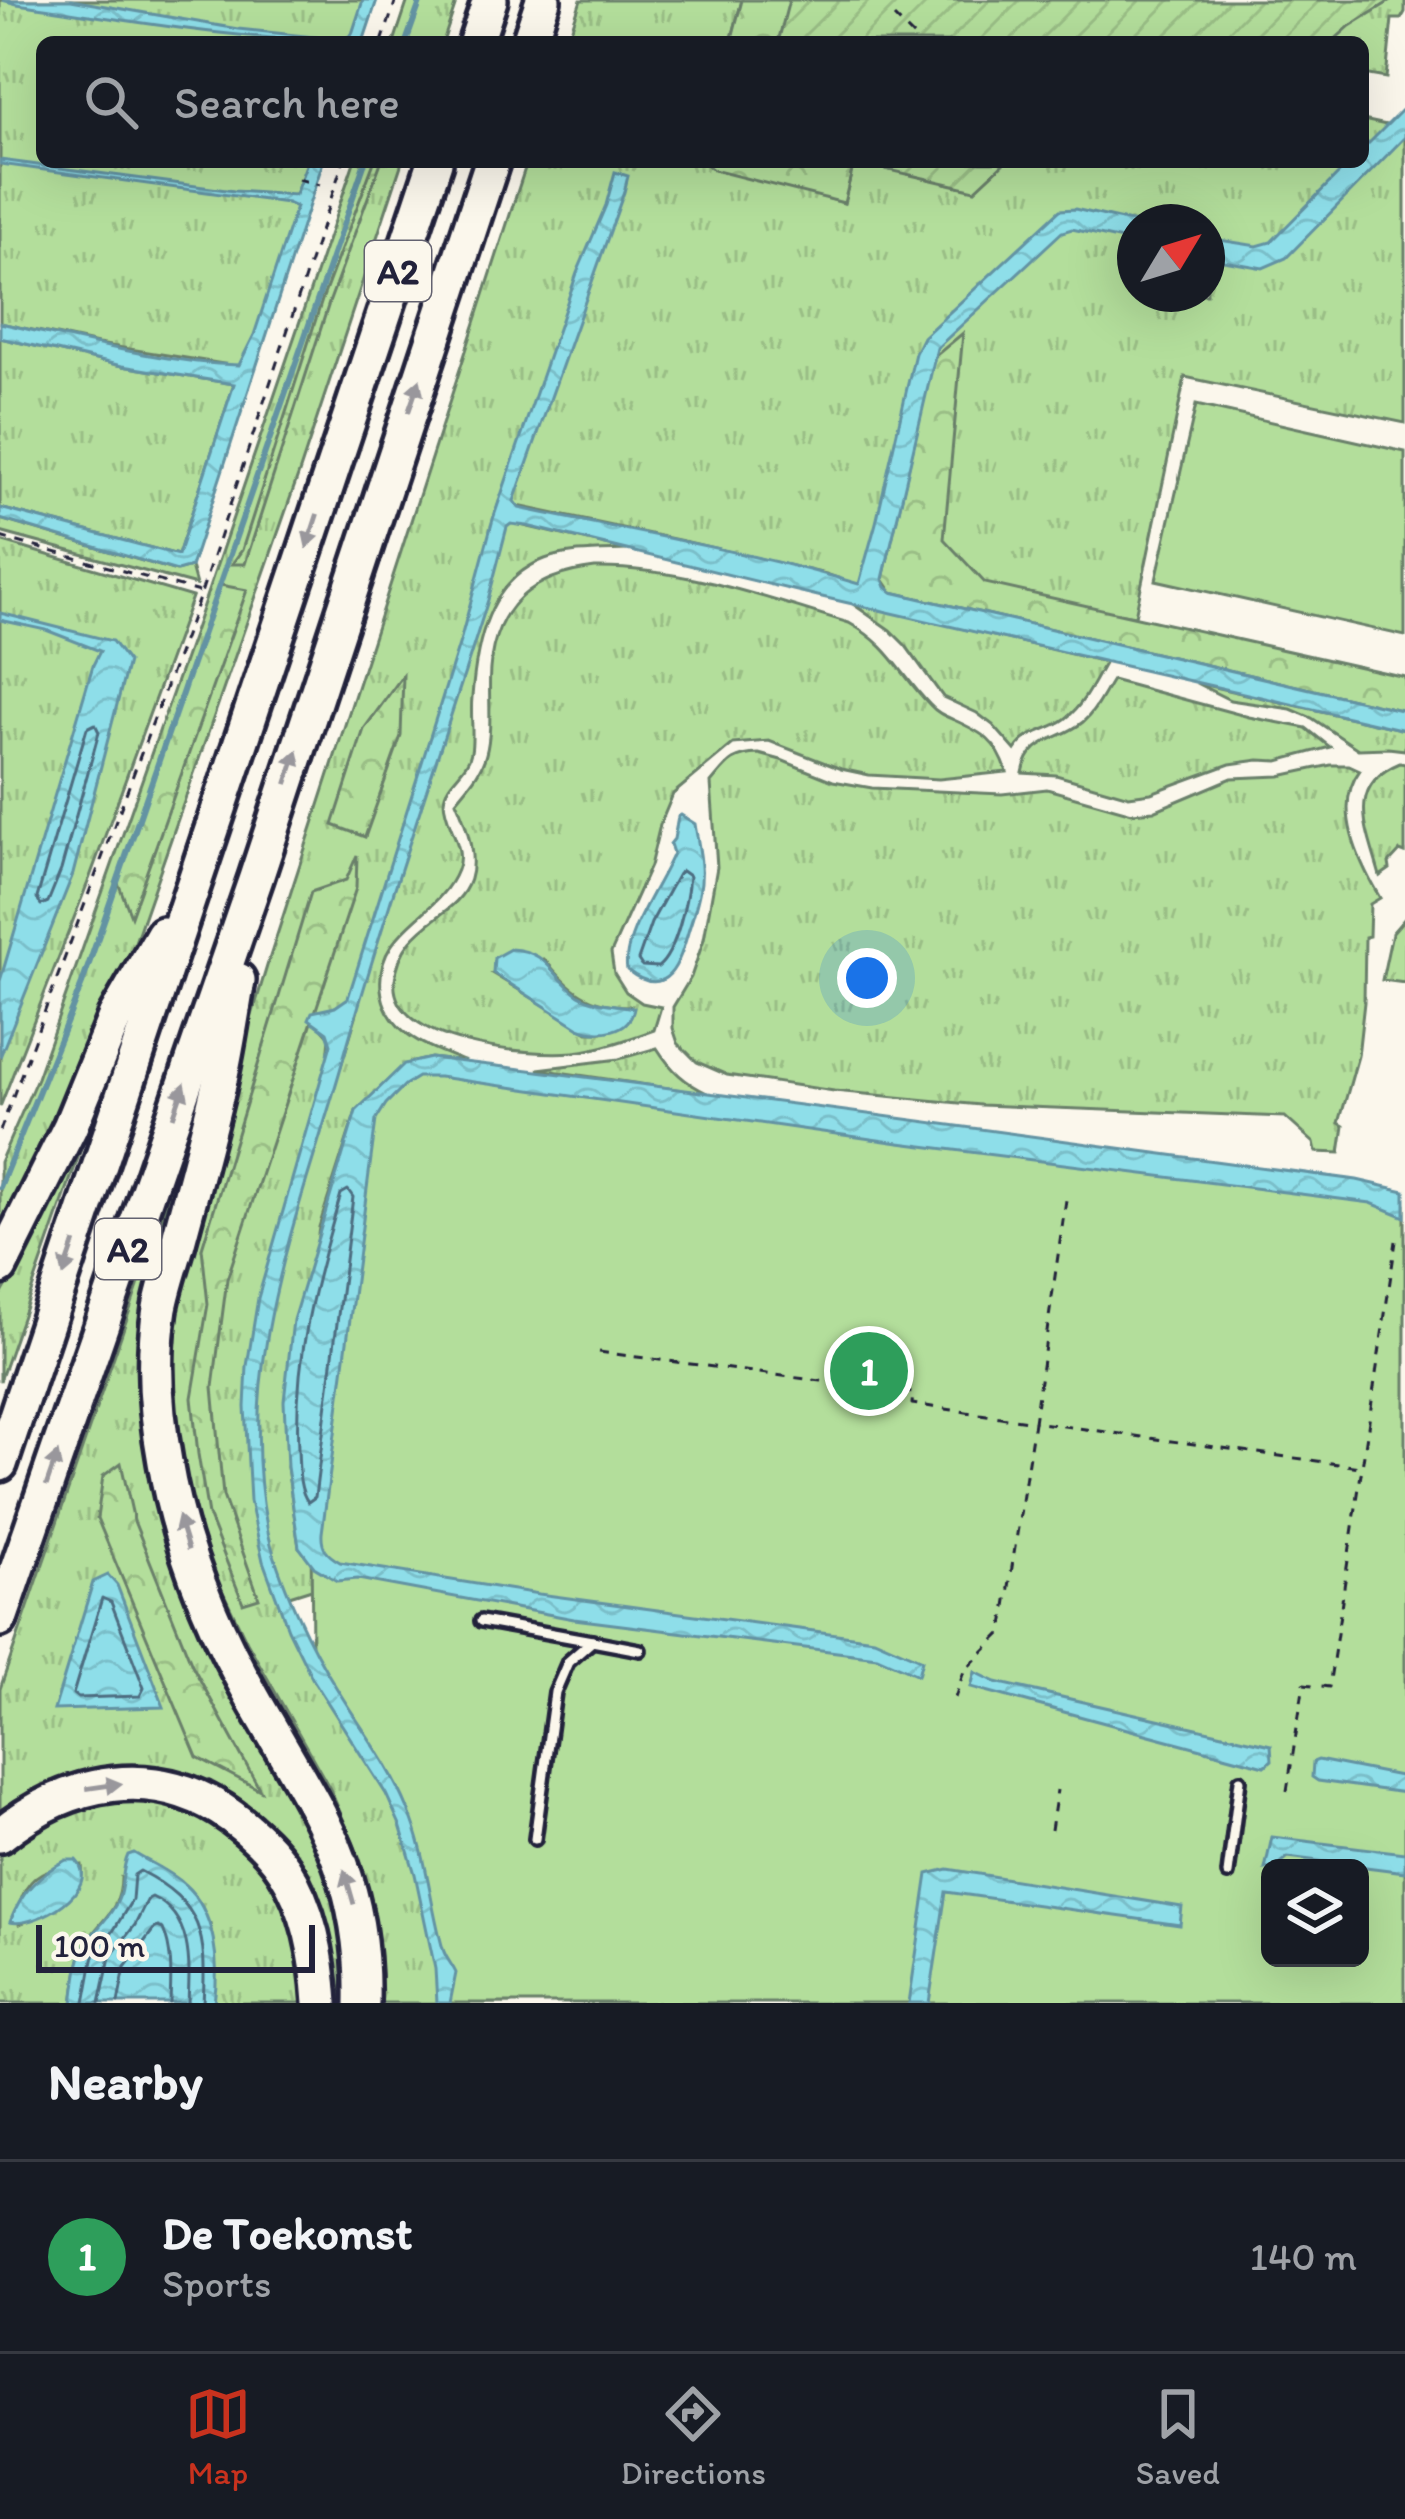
<!DOCTYPE html>
<style>
body{margin:0;font-family:Itim,sans-serif;background:#20242c;color:#f1f3f6}
.controls{position:absolute;right:36px;bottom:36px;display:grid;overflow:hidden;border-radius:18px;box-shadow:0 12px 48px #0002}
.controls button{width:108px;height:108px;display:grid;place-items:center;padding:0;border:0;border-bottom:3px solid #363941;background:#171b24;color:#f1f3f6;font:60px sans-serif}
.compass{position:absolute;left:1117px;top:204px;width:108px;height:108px;border-radius:50%;background:#171b24;box-shadow:0 12px 48px #0002;rotate:52deg}
.scale{position:absolute;left:36px;bottom:30px;width:279px;box-sizing:border-box;padding-left:12px;border:6px solid #22223b;border-top:0;font-size:33px;line-height:42px;white-space:nowrap;color:#22223b;-webkit-text-stroke:9px #fbf7ec;paint-order:stroke}
.you{position:absolute;left:867px;top:978px;width:42px;height:42px;margin:-30px;border:9px solid #fff;border-radius:50%;background:#1a73e8;box-shadow:0 0 0 18px #1a73e833}
.badge{display:grid;place-items:center;width:78px;height:78px;border-radius:50%;background:#c8321e;color:#fff;font-size:39px;font-weight:700}
.pin{position:absolute;translate:-50% -50%;border:6px solid #fff;box-shadow:0 3px 12px #0006}
.list{margin:0;padding:0;list-style:none}
h2{display:flex;justify-content:space-between;align-items:center;height:156px;margin:0;padding:0 48px;font-size:51px}
h2 small{font-size:39px;font-weight:400;color:#9ea1a6}
.list li{display:grid;grid-template-columns:78px 1fr auto;gap:36px;align-items:center;box-sizing:border-box;height:192px;padding:0 48px;border-top:3px solid #363941}
.list b{display:block;font-size:45px;white-space:nowrap}
.list p{margin:0;font-size:39px;white-space:nowrap;color:#9ea1a6}
.list em{font-size:39px;font-style:normal;color:#9ea1a6}
.icon{flex:none;width:66px;height:66px;fill:none;stroke:currentColor;stroke-width:2;stroke-linecap:round;stroke-linejoin:round}
.map{position:relative;flex:none;width:1405px;height:2003px;overflow:hidden}
.search{position:absolute;background:#171b24;box-shadow:0 12px 48px #0002;left:36px;right:36px;top:36px;height:132px;display:flex;align-items:center;gap:30px;box-sizing:border-box;padding:0 42px;border-radius:18px;color:#9ea1a6;font-size:45px}
.sheet{height:348px;background:#171b24}
nav{display:flex;justify-content:space-around;align-items:center;box-sizing:border-box;height:168px;border-top:3px solid #363941;background:#171b24;font-size:33px;color:#9ea1a6}
nav a{display:grid;justify-items:center;gap:6px}
nav .on{color:#c8321e}
.map>svg:first-child{display:block}
.grass{fill:url(#grass-tufts);stroke:#6a806b;stroke-width:3;fill-rule:evenodd}
.forest{fill:url(#forest-crowns);stroke:#6a806b;stroke-width:3}
.garden{fill:url(#garden-furrows);stroke:#6a806b;stroke-width:3}
.pitch{fill:#b3de9b;stroke:#6a806b;stroke-width:3;fill-rule:evenodd}
.water{fill:url(#water-waves);stroke:#6393a3;stroke-width:3}
.lines{fill:none;stroke-linecap:round;stroke-linejoin:round}
.shore{stroke:#4d6d81;stroke-width:3}
.stream{stroke:#6393a3;stroke-width:6}
.service-casing{stroke:#22223b;stroke-width:18}
.motorway-casing{stroke:#22223b;stroke-width:42}
.path{stroke:#22223b;stroke-width:3;stroke-dasharray:9 9;stroke-linecap:butt}
.service{stroke:#fbf7ec;stroke-width:9}
.motorway{stroke:#fbf7ec;stroke-width:33}
.oneway{fill:#99979c}
.labels{text-anchor:middle;dominant-baseline:central;stroke-width:12;stroke-linejoin:round;paint-order:stroke}
.shield{fill:#fbf7ec;stroke:#636270;stroke-width:3}
.shield-label{font-size:36px;font-weight:bold;fill:#22223b}
</style>
<div class="map">
<svg width="1405" height="2003" viewBox="0 0 1405 2003">
<defs>
<pattern id="grass-tufts" width="24" height="20" patternUnits="userSpaceOnUse" patternTransform="scale(3)"><rect width="24" height="20" fill="#b3de9b"/><path d="M3 7l-1-3M5 7V3M7 7l1-3M15 17l-1-3M17 17v-4M19 17l1-3" fill="none" stroke="#9abe86"/></pattern>
<pattern id="forest-crowns" width="20" height="18" patternUnits="userSpaceOnUse" patternTransform="scale(3)"><rect width="20" height="18" fill="#b3de9b"/><path d="M2 6a3 3 0 1 1 6 0M12 15a3 3 0 1 1 6 0" fill="none" stroke="#9abe86"/></pattern>
<pattern id="garden-furrows" width="10" height="10" patternUnits="userSpaceOnUse" patternTransform="scale(3)"><rect width="10" height="10" fill="#b3de9b"/><path d="M-1 1l2-2M0 10L10 0M9 11l2-2" fill="none" stroke="#9abe86"/></pattern>
<pattern id="water-waves" width="16" height="10" patternUnits="userSpaceOnUse" patternTransform="scale(3)"><rect width="16" height="10" fill="#8edee9"/><path d="M0 5q4-4 8 0t8 0" fill="none" stroke="#7abec9"/></pattern>
</defs>
<rect width="100%" height="100%" fill="#fbf7ec"/>
<filter id="ink" filterUnits="userSpaceOnUse"><feTurbulence type="fractalNoise" baseFrequency=".00833" numOctaves="2"/><feDisplacementMap in="SourceGraphic" scale="24" xChannelSelector="R" yChannelSelector="G"/><feConvolveMatrix kernelMatrix="1 2 1 2 8 2 1 2 1" color-interpolation-filters="sRGB"/></filter>
<g filter="url(#ink)">
<g class="grass">
<polygon points="0,0 373,0 360,42 42,42 42,162 322,162 255,369 98,344 0,323"/>
<polygon points="408,0 457,0 443,42 394,42"/>
<polygon points="581,0 742,0 731,42 567,42"/>
<polygon points="1357,0 1405,0 1405,12 1401,19 1392,19 1386,78 1363,74 1363,42 1306,42"/>
<path d="M1363 120 1405 129V423L1185 377 1135 616 906 578 858 585 826 574 688 542 499 502 494 519 627 550C600 551 570 550 545 559 488 580 476 644 472 697 470 715 474 735 471 752 468 771 445 781 444 800 444 825 467 846 457 870 439 917 375 929 381 989 386 1035 430 1047 466 1062L431 1058 405 1064 356 1111 319 1227 287 1467 299 1547 337 1581 283 1598 510 2003H375L376 1959 371 1900 355 1847 330 1789 247 1642 193 1530 176 1443 174 1359 182 1279 215 1138 267 966 527 162H704L844 203 854 162H1363ZM1135 222H1207V294H1135ZM345 1003 358 1010 341 1066 328 1059 330 1037 321 1027 335 1007Z"/>
<polygon points="354,162 402,162 299,473 128,962 0,1267 0,1162 37,1078 192,638"/>
<polygon points="0,338 122,366 234,384 178,555 0,508"/>
<polygon points="0,519 176,571 191,567 196,585 0,532"/>
<polygon points="0,541 192,597 90,877 0,1107"/>
<path d="M595 568C681 567 767 598 849 623 891 646 899 673 930 705 937 713 945 716 954 720 983 733 997 741 1007 772L939 779 869 775 841 769 769 741 733 744 673 794 660 825 650 866 611 953 614 973 626 992 642 1003 661 1007 654 1030C629 1039 601 1049 574 1052 531 1056 388 1045 395 980 404 896 513 929 456 801 468 786 481 773 486 754 493 728 488 696 490 669 495 604 534 575 595 568ZM544 959C571 990 587 1006 630 1006L602 1032H588L493 974Z"/>
<path d="M850 602 1105 662C1094 681 1083 706 1065 719 1047 732 1028 730 1015 750L993 725 977 713 943 697 906 646 890 630Z"/>
<path d="M1112 680 1249 717 1306 728 1330 747 1278 761 1259 760 1230 764 1151 793 1129 796 1056 775 1023 773C1030 736 1059 742 1083 722 1096 711 1103 694 1112 680Z"/>
<polygon points="1196,683 1405,730 1405,750 1388,748 1358,749 1312,718 1291,709 1230,700"/>
<path d="M759 754 781 760 833 781 872 788 1002 794 1047 789 1132 813 1154 811 1232 778 1280 776 1331 765H1349L1360 770C1332 807 1359 862 1380 898L1370 904 1369 936 1365 937 1364 1002 1358 1056 1339 1123 1344 1126 1340 1153 1316 1152 1314 1143 1285 1117 980 1105 834 1091 727 1075 697 1062 678 1043 673 1028V1007L691 977 704 939 717 867 711 783C728 763 731 755 759 754Z"/>
<path d="M1400 763 1405 764V853L1400 851 1389 863 1390 869 1380 876C1368 831 1344 786 1400 763Z"/>
<polygon points="1405,918 1405,983 1382,980 1392,933"/>
<polygon points="117,1046 0,1381 0,1297 20,1262"/>
<path d="M657 1048C671 1070 685 1083 709 1094L538 1069 619 1059Z"/>
<polygon points="198,1111 155,1479 344,1892 349,2003 330,2003 312,1900 159,1781 0,1818 0,1689"/>
<path d="M143 1797 186 1808 232 1834 265 1864 293 1920 306 1973 307 2003H214L215 1957 210 1924 121 1878C121 1912 99 1920 85 1945 77 1962 76 1985 73 2003H0V1856C47 1810 80 1805 143 1797ZM82 1865C87 1897 44 1916 19 1924 16 1906 24 1883 42 1873 52 1867 70 1867 82 1865Z"/>
</g>
<g class="forest">
<polygon points="742,0 800,0 789,42 731,42"/>
<polygon points="374,162 381,162 329,303 245,564 232,564 242,550 322,300"/>
<polygon points="704,162 854,162 844,203 713,170"/>
<polygon points="963,333 944,539 985,583 1405,677 1405,711 892,592 883,579 934,357"/>
<polygon points="220,585 247,590 131,916 117,880"/>
<polygon points="403,675 401,736 365,837 333,825 364,729"/>
<polygon points="357,855 356,888 227,1279 213,1387 223,1496 259,1598 243,1603 208,1515 198,1454 192,1398 208,1304 202,1248 311,892 346,880"/>
<polygon points="121,1463 134,1521 192,1665 260,1790 197,1757 97,1518 103,1476"/>
</g>
<g class="garden">
<polygon points="789,0 1392,0 1350,26 1332,42 778,42"/>
<polygon points="855,162 1005,162 975,190"/>
</g>
<g class="pitch">
<polygon points="1196,405 1405,452 1405,636 1156,580"/>
<path d="M401 1071 1405 1205V2003H442L418 1856 376 1761 312 1654 311 1536 364 1123ZM1270 1868H1360V1958H1270Z"/>
</g>
<g class="water">
<path d="M2 0H71L238 29 343 40 352 34 363 0H377L363 42C246 42 132 21 17 4Z"/>
<polygon points="1405,107 1405,137 1286,258 1263,268 1207,258 1207,238 1257,246 1271,242 1350,162 1363,162 1363,149"/>
<path d="M0 160 234 191 295 195 307 162H323L191 567 177 571 0 519V508L178 555 234 384 122 366 0 338V323C74 339 164 363 239 365L254 335 296 207 287 203 0 164Z"/>
<path d="M615 172 628 176 624 192 514 501 519 508C633 532 747 551 859 584L876 523 915 353 923 337 1060 210 1075 209 1135 223V243L1072 229 1062 232 937 348 883 579 886 587 892 592 1405 711V730L822 597 527 526 511 524 507 527 488 600C439 756 385 910 341 1067 298 1217 235 1367 267 1527 277 1578 311 1648 339 1692 363 1731 391 1767 408 1809 427 1854 430 1903 443 1949 446 1959 452 1964 456 1973L450 2003H437L435 1969 415 1874 400 1825 386 1794 312 1678 288 1629 263 1561 250 1501 245 1407 247 1366 258 1298 331 1044 327 1032 309 1019 312 1012 335 1007 348 998 461 638 493 519 577 273 606 205Z"/>
<polygon points="0,613 112,641 128,662 73,874 0,1057 0,981 93,665 100,651 46,630 0,620"/>
<path d="M681 815 695 824C698 844 703 863 701 882 699 899 694 914 689 929 680 960 669 1003 627 970 621 937 660 885 673 853L670 844 674 839 678 817Z"/>
<path d="M510 949C550 951 550 976 579 995 596 1005 616 1004 634 1008 630 1033 599 1036 579 1028L493 973 494 958Z"/>
<path d="M431 1058C740 1095 1048 1139 1357 1180L1405 1191V1217L1371 1203 899 1143 439 1077H418L405 1085 386 1104 376 1120 322 1533C321 1548 327 1555 340 1562L539 1594 874 1639 922 1660 918 1675 877 1657 574 1619 358 1579 337 1581 314 1567 299 1547 287 1467 284 1401 293 1320 356 1111 404 1064Z"/>
<polygon points="108,1575 117,1585 164,1707 54,1710 93,1582"/>
<polygon points="975,1672 996,1682 1271,1745 1272,1760 1265,1766 971,1687"/>
<polygon points="1318,1760 1405,1777 1405,1793 1318,1781 1312,1777 1313,1762"/>
<polygon points="1272,1837 1405,1853 1405,1872 1288,1857 1275,1868 1265,1869"/>
<path d="M134 1853C150 1863 170 1871 184 1884 216 1912 220 1964 214 2003H73C76 1983 77 1955 89 1939 99 1926 111 1916 118 1900 124 1886 121 1870 128 1855Z"/>
<path d="M66 1860H76C103 1889 37 1928 10 1922 22 1891 38 1875 66 1860Z"/>
<polygon points="948,1869 1182,1907 1180,1925 946,1892 929,2003 909,2003 928,1874"/>
</g>
<g class="lines">
<g class="shore">
<polygon points="95,724 99,732 61,870 48,902 41,905 37,898 87,728"/>
<path d="M682 871 689 876C687 900 676 953 658 967L642 966 638 960 651 923 678 874Z"/>
<path d="M348 1190 353 1197 315 1497 308 1502C298 1489 299 1466 298 1449 294 1354 315 1283 341 1194Z"/>
<polygon points="102,1598 111,1602 144,1688 140,1696 78,1698 73,1694"/>
<path d="M85 2003 93 1959 97 1948 112 1933 132 1900 134 1875 140 1871C203 1903 207 1936 203 2003"/>
<path d="M100 2003 110 1957 135 1925 148 1899 152 1897C193 1916 190 1964 188 2003"/>
<path d="M118 2003 125 1967 154 1929 158 1927 163 1929C173 1952 171 1978 170 2003"/>
</g>
<g class="stream">
<polyline points="406,42 421,0"/>
<polyline points="0,1187 82,984 365,162"/>
</g>
<g class="service-casing">
<g id="service">
<polyline points="481,1621 592,1641 568,1662 555,1692 535,1839"/>
<polyline points="592,1641 640,1650"/>
<polyline points="1228,1874 1240,1780"/>
</g>
</g>
<g class="motorway-casing">
<g id="motorway">
<polyline points="476,42 490,0"/>
<polyline points="529,42 543,0"/>
<path d="M238 980C231 1019 226 1059 216 1097 204 1147 190 1197 177 1246 171 1267 164 1287 160 1308 152 1358 156 1413 165 1462 179 1545 213 1628 254 1700 316 1810 365 1870 362 2003"/>
<polyline points="0,1267 70,1127 115,1017 163,934"/>
<polyline points="0,1464 435,162"/>
<polyline points="0,1619 256,878 492,162"/>
<path d="M0 1835C69 1779 156 1762 232 1817 252 1832 270 1848 284 1869 310 1909 318 1957 321 2003"/>
</g>
</g>
<g class="path">
<polyline points="894,17 919,42"/>
<polyline points="382,42 396,0"/>
<polyline points="298,179 320,185"/>
<polyline points="0,537 199,592"/>
<polyline points="0,1131 201,593 343,162"/>
<polyline points="599,1352 913,1393 912,1404 1034,1422 1067,1193"/>
<polyline points="955,1698 964,1671 1002,1633 1034,1422 1360,1467"/>
<polyline points="1287,1791 1304,1684 1329,1687 1396,1241"/>
<polyline points="1051,1830 1057,1790"/>
</g>
<use href="#service" class="service"/>
<use href="#motorway" class="motorway"/>
</g>
<defs><path id="oneway-solid" d="M-6-.8H1V-3.2L6.5 0L1 3.2V.8H-6Z" transform="scale(3)"/></defs>
<g class="oneway">
<use href="#oneway-solid" transform="translate(414 396) rotate(-71)"/>
<use href="#oneway-solid" transform="translate(312 531) rotate(108)"/>
<use href="#oneway-solid" transform="translate(292 767) rotate(-72)"/>
<use href="#oneway-solid" transform="translate(179 1100) rotate(-71)"/>
<use href="#oneway-solid" transform="translate(69 1259) rotate(109)"/>
<use href="#oneway-solid" transform="translate(52 1469) rotate(-71)"/>
<use href="#oneway-solid" transform="translate(183 1533) rotate(-107)"/>
<use href="#oneway-solid" transform="translate(104 1786) rotate(-8)"/>
<use href="#oneway-solid" transform="translate(349 1887) rotate(-106)"/>
</g>
</g>
<g class="labels">
<g class="shield">
<rect x="365" y="241" width="66" height="60" rx="9"/>
<rect x="95" y="1219" width="66" height="60" rx="9"/>
</g>
<g class="shield-label">
<text x="398" y="271">A2</text>
<text x="128" y="1249">A2</text>
</g>
</g>
</svg>
<div class="controls">
<button><svg class="icon" aria-label="layers" viewBox="0 0 24 24"><path d="M12 4l9 5-9 5-9-5zM3 14l9 5 9-5"/></svg></button>
</div>
<svg class="compass" viewBox="-18 -18 36 36"><path d="M0-13l5 13h-10z" fill="#e53935"/><path d="M0 13l5-13h-10z" fill="#9ea1a6"/></svg>
<div class="scale">100 m</div>
<div class="you"></div>
<div class="pin badge" style="left:869px;top:1371px;background:#2e9e5b">1</div>
<div class="search"><svg class="icon" aria-label="search" viewBox="0 0 24 24"><circle cx="10" cy="10" r="6"/><path d="M15 15l6 6"/></svg>Search here</div>
</div>
<section class="sheet">
<h2>Nearby<small></small></h2>
<ul class="list">
<li><span class="badge" style="background:#2e9e5b">1</span><div><b>De Toekomst</b><p>Sports</p></div><em>140 m</em></li>
</ul>
</section>
<nav>
<a class="on"><svg class="icon" aria-label="map" viewBox="0 0 24 24"><path d="M3 6l6-2 6 2 6-2v14l-6 2-6-2-6 2zM9 4v14M15 6v14"/></svg>Map</a>
<a><svg class="icon" aria-label="directions" viewBox="0 0 24 24"><path d="M12 3l9 9-9 9-9-9zM9 14v-3h6M13 9l2 2-2 2"/></svg>Directions</a>
<a><svg class="icon" aria-label="saved" viewBox="0 0 24 24"><path d="M7 4h10v16l-5-4-5 4z"/></svg>Saved</a>
</nav>
